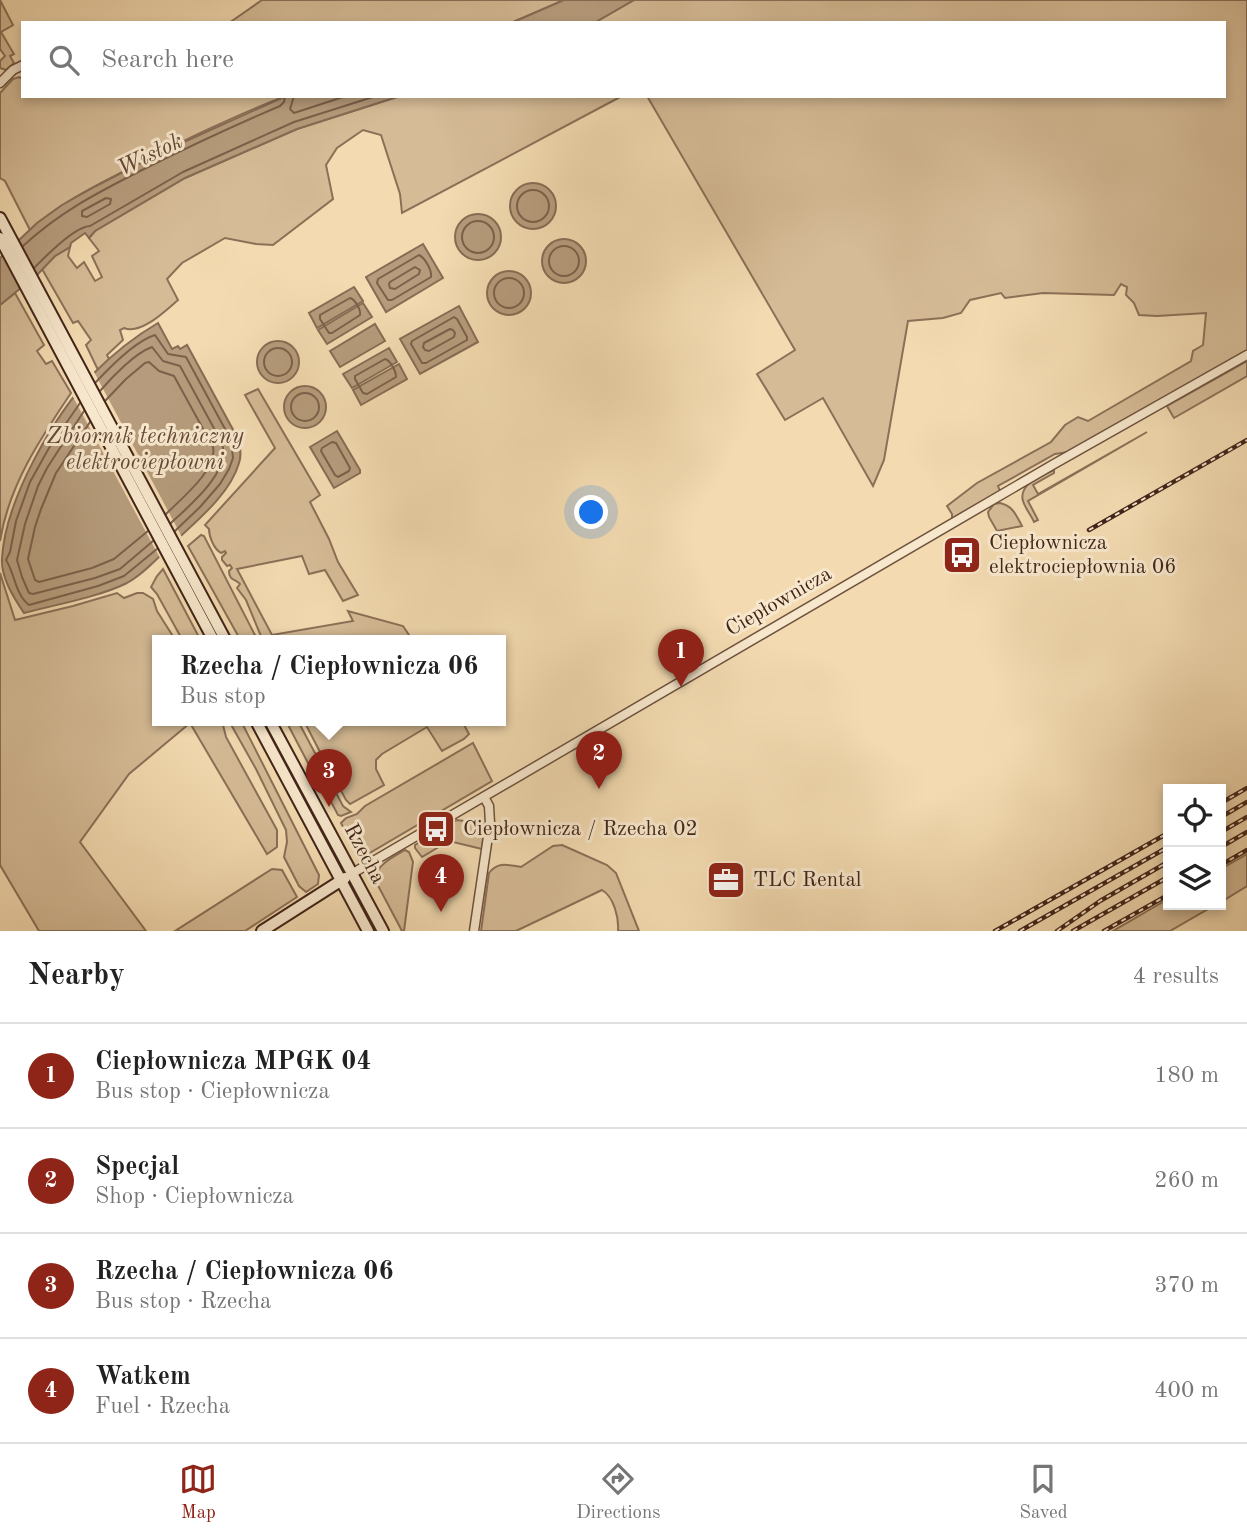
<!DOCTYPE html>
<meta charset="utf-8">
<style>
body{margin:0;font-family:"Old Standard TT",serif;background:#f6f6f6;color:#222}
.controls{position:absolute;right:21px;bottom:21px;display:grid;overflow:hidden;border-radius:0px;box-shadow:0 4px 10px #0003}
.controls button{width:63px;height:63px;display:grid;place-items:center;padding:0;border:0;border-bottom:2px solid #e0e0e0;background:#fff;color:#222;font:35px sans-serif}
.you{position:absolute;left:592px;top:513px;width:24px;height:24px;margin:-18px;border:5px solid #fff;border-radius:50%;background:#1a73e8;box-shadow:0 0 0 10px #1a73e833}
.badge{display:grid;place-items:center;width:46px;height:46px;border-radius:50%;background:#8f2418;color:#fff;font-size:23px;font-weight:700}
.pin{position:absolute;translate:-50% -58px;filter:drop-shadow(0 2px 4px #0008)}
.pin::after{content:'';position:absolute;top:37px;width:24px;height:21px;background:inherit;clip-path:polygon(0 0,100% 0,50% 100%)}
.popup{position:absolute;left:152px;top:635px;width:354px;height:91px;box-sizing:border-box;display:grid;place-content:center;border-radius:0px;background:#fff;filter:drop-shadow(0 2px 5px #0005);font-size:23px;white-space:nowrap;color:#767676}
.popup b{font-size:26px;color:#222}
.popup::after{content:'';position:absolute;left:50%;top:100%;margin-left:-14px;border:14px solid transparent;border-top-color:#fff}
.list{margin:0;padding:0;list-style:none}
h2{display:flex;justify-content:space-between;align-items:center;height:91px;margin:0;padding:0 28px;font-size:30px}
h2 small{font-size:23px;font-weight:400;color:#767676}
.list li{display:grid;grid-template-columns:46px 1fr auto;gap:21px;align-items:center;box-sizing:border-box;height:105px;padding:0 28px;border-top:2px solid #e0e0e0}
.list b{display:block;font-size:26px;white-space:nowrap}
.list p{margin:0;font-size:23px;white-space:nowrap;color:#767676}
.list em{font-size:23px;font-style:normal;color:#767676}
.icon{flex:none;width:38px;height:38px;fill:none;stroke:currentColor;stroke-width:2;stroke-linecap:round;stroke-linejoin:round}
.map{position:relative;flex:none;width:1247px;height:931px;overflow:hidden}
.search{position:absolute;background:#fff;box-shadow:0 4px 10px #0003;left:21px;right:21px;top:21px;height:77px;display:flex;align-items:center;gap:18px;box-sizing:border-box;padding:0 24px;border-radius:0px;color:#767676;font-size:26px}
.sheet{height:511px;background:#fff}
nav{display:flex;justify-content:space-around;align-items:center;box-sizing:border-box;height:98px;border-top:2px solid #e0e0e0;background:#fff;font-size:19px;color:#767676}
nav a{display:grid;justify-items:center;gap:4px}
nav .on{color:#8f2418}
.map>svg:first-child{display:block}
.green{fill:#d5bb96;stroke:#8b7057;stroke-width:2}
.water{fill:#b69c7c;stroke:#876c54;stroke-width:2}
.pier{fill:#f3dab0}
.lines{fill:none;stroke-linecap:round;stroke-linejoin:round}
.shore{stroke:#7c604a;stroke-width:2}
.street-casing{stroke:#6e523e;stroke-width:11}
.secondary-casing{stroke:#412418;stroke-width:14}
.street{stroke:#f7e7cc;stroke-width:8}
.secondary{stroke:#f7e7cc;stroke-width:10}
.rail-casing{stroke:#412418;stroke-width:4.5}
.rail{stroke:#f7e7cc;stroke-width:2;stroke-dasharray:5;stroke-linecap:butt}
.labels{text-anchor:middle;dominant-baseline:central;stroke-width:6;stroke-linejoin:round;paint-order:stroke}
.poi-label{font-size:21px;fill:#412418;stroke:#f7e7cc;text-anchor:start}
.street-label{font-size:21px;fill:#412418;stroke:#f7e7cc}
.water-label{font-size:23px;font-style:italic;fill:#644836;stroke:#f7e7cc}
</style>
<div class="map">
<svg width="1247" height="931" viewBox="0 0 1247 931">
<rect width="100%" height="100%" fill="#f3dab0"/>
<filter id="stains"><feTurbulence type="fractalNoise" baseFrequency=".00286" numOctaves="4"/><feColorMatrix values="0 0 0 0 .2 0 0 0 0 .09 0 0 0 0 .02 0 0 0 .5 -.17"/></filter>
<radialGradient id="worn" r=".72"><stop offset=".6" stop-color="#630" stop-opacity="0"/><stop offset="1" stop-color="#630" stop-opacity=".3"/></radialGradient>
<g class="green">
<polygon points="0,0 13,25 1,32 14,54 10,56 14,63 6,70 0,68 0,61 5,56 0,49"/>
<polygon points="262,0 564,0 511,23 229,23"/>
<polygon points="634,0 1247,0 1247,350 1068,452 1055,454 998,486 1000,491 952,519 952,514 947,506 977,483 1051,442 1065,425 1078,417 1088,421 1191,361 1193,351 1203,345 1206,313 1157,316 1139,315 1134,303 1126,295 1127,287 1121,284 1114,295 1043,293 1005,298 1001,293 970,300 961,313 943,318 908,321 884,460 873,486 823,398 785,420 757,374 795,350 647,96 1224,96 1224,23 594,23"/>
<path d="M19 77 23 79V96H286C233 116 181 142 130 168 96 186 59 203 30 230L5 181 0 178V93L13 79Z"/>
<path d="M400 96H622L402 213 400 194 381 135 363 130 337 148 326 165 333 199 273 245 256 244 225 238 182 263 167 279 178 300C165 311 141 335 124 328L120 330 123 340 107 355 109 359 98 370 86 345 91 340 78 321 73 323 42 269 55 256 70 247 68 256 77 268 84 262 95 281 102 277 92 256 99 251 89 238 95 231 185 178 297 129Z"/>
<path d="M15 293 44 345 37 351 46 364 52 361 71 393C40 439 9 485 0 541V305Z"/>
<polygon points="1247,361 1247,376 1174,418 1167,406"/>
<path d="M258 389 320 495 310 502 329 539 338 562 358 595 343 601 325 570 309 574 302 556 237 569 272 635 353 621 348 611 403 626 413 641H263L246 600 237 588 240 584C236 579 229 581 229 571L232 568 230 565 227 566 222 560V557L226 553 225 551 221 553C214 549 209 537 209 529L205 525 275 448 245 395Z"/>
<path d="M1147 432 1028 501 1038 520 1034 522C1031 515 1025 508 1023 501 1018 484 1042 475 1054 470V473L1033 485 1038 494Z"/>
<path d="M1000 503C1013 506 1016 515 1022 526L997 531 989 517 988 512 994 504Z"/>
<polygon points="201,535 204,536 258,641 241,641 188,546"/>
<polygon points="163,569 201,641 183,641 157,594 151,587 157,576"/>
<polygon points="0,573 15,620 73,606 117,593 124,598 137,593 143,593 153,599 157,611 176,641 158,641 158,721 222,721 226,737 277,830 277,847 267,854 190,723 129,774 80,842 146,931 39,931 0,865"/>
<polygon points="229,721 241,721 319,875 318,884 306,892 299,886 284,857 287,842 286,830 256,769"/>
<polygon points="286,721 298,721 343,806 351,812 341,816 338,815 328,796 319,784"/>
<polygon points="304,721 462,721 469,734 464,739 442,751 427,727 382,754 376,760 376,769 384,785 350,804 346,800 324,759 326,755 323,752 320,752"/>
<polygon points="473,743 492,781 368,854 356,852 341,823 346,818 357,814 365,806"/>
<polygon points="457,820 485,824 482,849 449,841 422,857 415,848 415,845"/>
<path d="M562 845 607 865 616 873 639 931H618C619 918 614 897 602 890L516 931H481L489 873C498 861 508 865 521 867L553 846Z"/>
<path d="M405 850 409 852 413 862 404 931H402L374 878C378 864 393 857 405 850Z"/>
<polygon points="1247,854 1247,886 1221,902 1221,869"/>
<polygon points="272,869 282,870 297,897 245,931 175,931"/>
<polygon points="1168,899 1168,905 1215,905 1170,931 1113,931"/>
</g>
<g class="water">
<polygon points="564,0 634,0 594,23 511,23"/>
<polygon points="286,96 400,96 297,129 185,178 95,231 89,238 85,233 71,243 70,247 55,256 38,274 0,305 0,258 37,223 62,205 96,186 164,151"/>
<circle cx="533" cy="206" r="23"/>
<circle cx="478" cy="237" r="23"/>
<circle cx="564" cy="261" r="22"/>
<polygon points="423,244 443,278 386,312 366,277"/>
<circle cx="509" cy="293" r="22"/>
<polygon points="354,287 363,301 317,328 309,313"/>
<polygon points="363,303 372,317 327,344 318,330"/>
<polygon points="459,306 478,342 420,374 400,339"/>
<path d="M158 323 172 349 178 346 180 349 187 345 237 437C240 446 242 454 239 463 230 495 194 523 171 545 158 558 143 574 127 583 99 597 54 605 24 613 14 598 1 578 2 559 5 500 54 415 94 373 113 354 134 337 158 323Z"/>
<polygon points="375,324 385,341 340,367 330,351"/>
<circle cx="278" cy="362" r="21"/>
<polygon points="389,348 397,362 352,388 343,374"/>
<polygon points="399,364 407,379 361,405 353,390"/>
<circle cx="305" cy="407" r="21"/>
<polygon points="337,431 360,470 360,473 334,488 310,447"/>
</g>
<polygon class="pier" points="93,370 183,539 161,560 72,395"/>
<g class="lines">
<g class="shore">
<polyline points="294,96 290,109 294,113 346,96"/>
<circle cx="533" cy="206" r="16"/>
<polygon points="106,198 111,199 110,204 87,217 82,216 82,211"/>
<circle cx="478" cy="237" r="16"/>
<circle cx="564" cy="261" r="15"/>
<path d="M23 246C60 212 95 194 140 171 186 148 233 126 280 106L284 102 285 96"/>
<path d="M419 255C425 258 432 270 431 277L392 300H388L377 283 378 279Z"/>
<polygon points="415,267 420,270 419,274 395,289 390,288 389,284 390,282"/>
<path d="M34 268C46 256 74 227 90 226L183 172 294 122 376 96"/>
<circle cx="509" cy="293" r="15"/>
<path d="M350 298C355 299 361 310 360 315L332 333H329L320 319V315Z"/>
<polygon points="454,317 457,319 467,337 467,340 426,363 422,363 411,344 412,341"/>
<polygon points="450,329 453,330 455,333 454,337 429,351 425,350 423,347 424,343"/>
<circle cx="278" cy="362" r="14"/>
<path d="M385 359C390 360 396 371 396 377L367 394 363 393 355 379V376Z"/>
<path d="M96 382C110 367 135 341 155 335L168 354 186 357 231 440 233 458 229 469 220 484 200 507 175 531"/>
<path d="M100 391C112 377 135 353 152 347L163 361 180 366 222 443C231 472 190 505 171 523"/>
<circle cx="305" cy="407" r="14"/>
<path d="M105 401 126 379 145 363 149 362 159 371 174 376 213 447C218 469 181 499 166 514"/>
<path d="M80 403 49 448 30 482 16 521 10 552 6 560C15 574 15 594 29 605L98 586 124 576 157 549"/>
<polyline points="84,411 47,468 38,486 25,524 17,560 22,577 29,593 33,594 95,578 120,569 153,541"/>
<polyline points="90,422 56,473 41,509 35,527 28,559 35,580 39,582 92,568 114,559 148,531"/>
<polygon points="332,442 336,443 350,468 349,471 338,477 335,475 321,451 322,448"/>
</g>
<g class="street-casing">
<g id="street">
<polyline points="0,83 13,70 23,65"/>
<polyline points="353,873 1054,464 1247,355"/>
<polyline points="474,931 490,823 489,806 484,797"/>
</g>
</g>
<g class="secondary-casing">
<g id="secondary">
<polyline points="0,218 226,641"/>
<polyline points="0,238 214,641"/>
<polyline points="256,721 368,931"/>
<polyline points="270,721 383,931"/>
<polyline points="262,931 345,878"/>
</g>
</g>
<use href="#street" class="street"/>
<use href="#secondary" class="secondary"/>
<g class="rail-casing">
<g id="rail">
<polyline points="1089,530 1247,440"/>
<polyline points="1221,803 1247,788"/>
<polyline points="1221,817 1247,802"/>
<polyline points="1221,832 1247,817"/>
<polyline points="1221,847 1247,832"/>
<polyline points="1221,865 1247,850"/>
<polyline points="995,931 1168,833"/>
<polyline points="1020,931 1168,847"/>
<polyline points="1057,931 1100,901 1168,862"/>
<polyline points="1073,931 1168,877"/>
<polyline points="1104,931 1168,895"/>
</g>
</g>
<use href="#rail" class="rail"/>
</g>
<defs>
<g id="bus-square" transform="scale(2.0125)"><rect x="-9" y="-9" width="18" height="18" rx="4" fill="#8f2418" stroke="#f7e7cc"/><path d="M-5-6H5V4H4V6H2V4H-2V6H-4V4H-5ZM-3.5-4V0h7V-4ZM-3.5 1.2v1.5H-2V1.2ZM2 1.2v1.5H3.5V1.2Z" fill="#fff"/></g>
<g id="office-square" transform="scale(2.0125)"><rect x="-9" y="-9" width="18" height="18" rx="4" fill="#8f2418" stroke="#f7e7cc"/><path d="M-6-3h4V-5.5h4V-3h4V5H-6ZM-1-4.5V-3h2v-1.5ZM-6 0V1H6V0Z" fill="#fff"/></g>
</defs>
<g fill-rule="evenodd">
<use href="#bus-square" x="962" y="555"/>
<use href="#bus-square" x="436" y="829"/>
<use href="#office-square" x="726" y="880"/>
</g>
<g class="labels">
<g class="poi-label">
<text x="989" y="543">Ciepłownicza<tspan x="989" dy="24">elektrociepłownia 06</tspan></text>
<text x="463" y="829">Ciepłownicza / Rzecha 02</text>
<text x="753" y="880">TLC Rental</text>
</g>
<g class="street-label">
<text transform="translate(779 602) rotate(-30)">Ciepłownicza</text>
<text transform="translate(364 854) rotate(62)">Rzecha</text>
</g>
<g class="water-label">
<text transform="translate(150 155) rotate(-26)">Wisłok</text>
<text x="145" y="436">Zbiornik techniczny<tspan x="145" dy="26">elektrociepłowni</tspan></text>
</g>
</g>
<rect width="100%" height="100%" filter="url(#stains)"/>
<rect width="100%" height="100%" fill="url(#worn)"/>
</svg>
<div class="controls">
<button><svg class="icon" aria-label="locate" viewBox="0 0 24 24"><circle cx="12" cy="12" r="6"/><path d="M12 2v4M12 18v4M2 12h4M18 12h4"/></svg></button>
<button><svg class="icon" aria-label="layers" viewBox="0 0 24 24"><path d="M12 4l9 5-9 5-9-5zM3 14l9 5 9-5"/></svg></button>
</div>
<div class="you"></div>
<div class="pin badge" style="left:681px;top:687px">1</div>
<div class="pin badge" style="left:599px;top:789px">2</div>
<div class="pin badge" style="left:329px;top:807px">3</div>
<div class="popup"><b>Rzecha / Ciepłownicza 06</b>Bus stop</div>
<div class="pin badge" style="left:441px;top:912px">4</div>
<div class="search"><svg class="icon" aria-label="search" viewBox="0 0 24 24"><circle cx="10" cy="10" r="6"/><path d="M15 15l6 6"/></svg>Search here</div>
</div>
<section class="sheet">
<h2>Nearby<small>4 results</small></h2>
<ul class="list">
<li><span class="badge">1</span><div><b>Ciepłownicza MPGK 04</b><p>Bus stop · Ciepłownicza</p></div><em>180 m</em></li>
<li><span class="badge">2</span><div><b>Specjal</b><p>Shop · Ciepłownicza</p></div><em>260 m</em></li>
<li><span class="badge">3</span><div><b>Rzecha / Ciepłownicza 06</b><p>Bus stop · Rzecha</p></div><em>370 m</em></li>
<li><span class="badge">4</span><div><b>Watkem</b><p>Fuel · Rzecha</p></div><em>400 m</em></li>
</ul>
</section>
<nav>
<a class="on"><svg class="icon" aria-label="map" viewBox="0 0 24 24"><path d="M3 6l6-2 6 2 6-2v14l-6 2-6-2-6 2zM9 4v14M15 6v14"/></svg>Map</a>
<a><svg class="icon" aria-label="directions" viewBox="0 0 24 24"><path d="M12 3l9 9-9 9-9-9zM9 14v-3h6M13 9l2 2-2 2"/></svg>Directions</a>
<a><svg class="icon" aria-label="saved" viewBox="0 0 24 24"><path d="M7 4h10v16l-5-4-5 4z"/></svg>Saved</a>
</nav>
